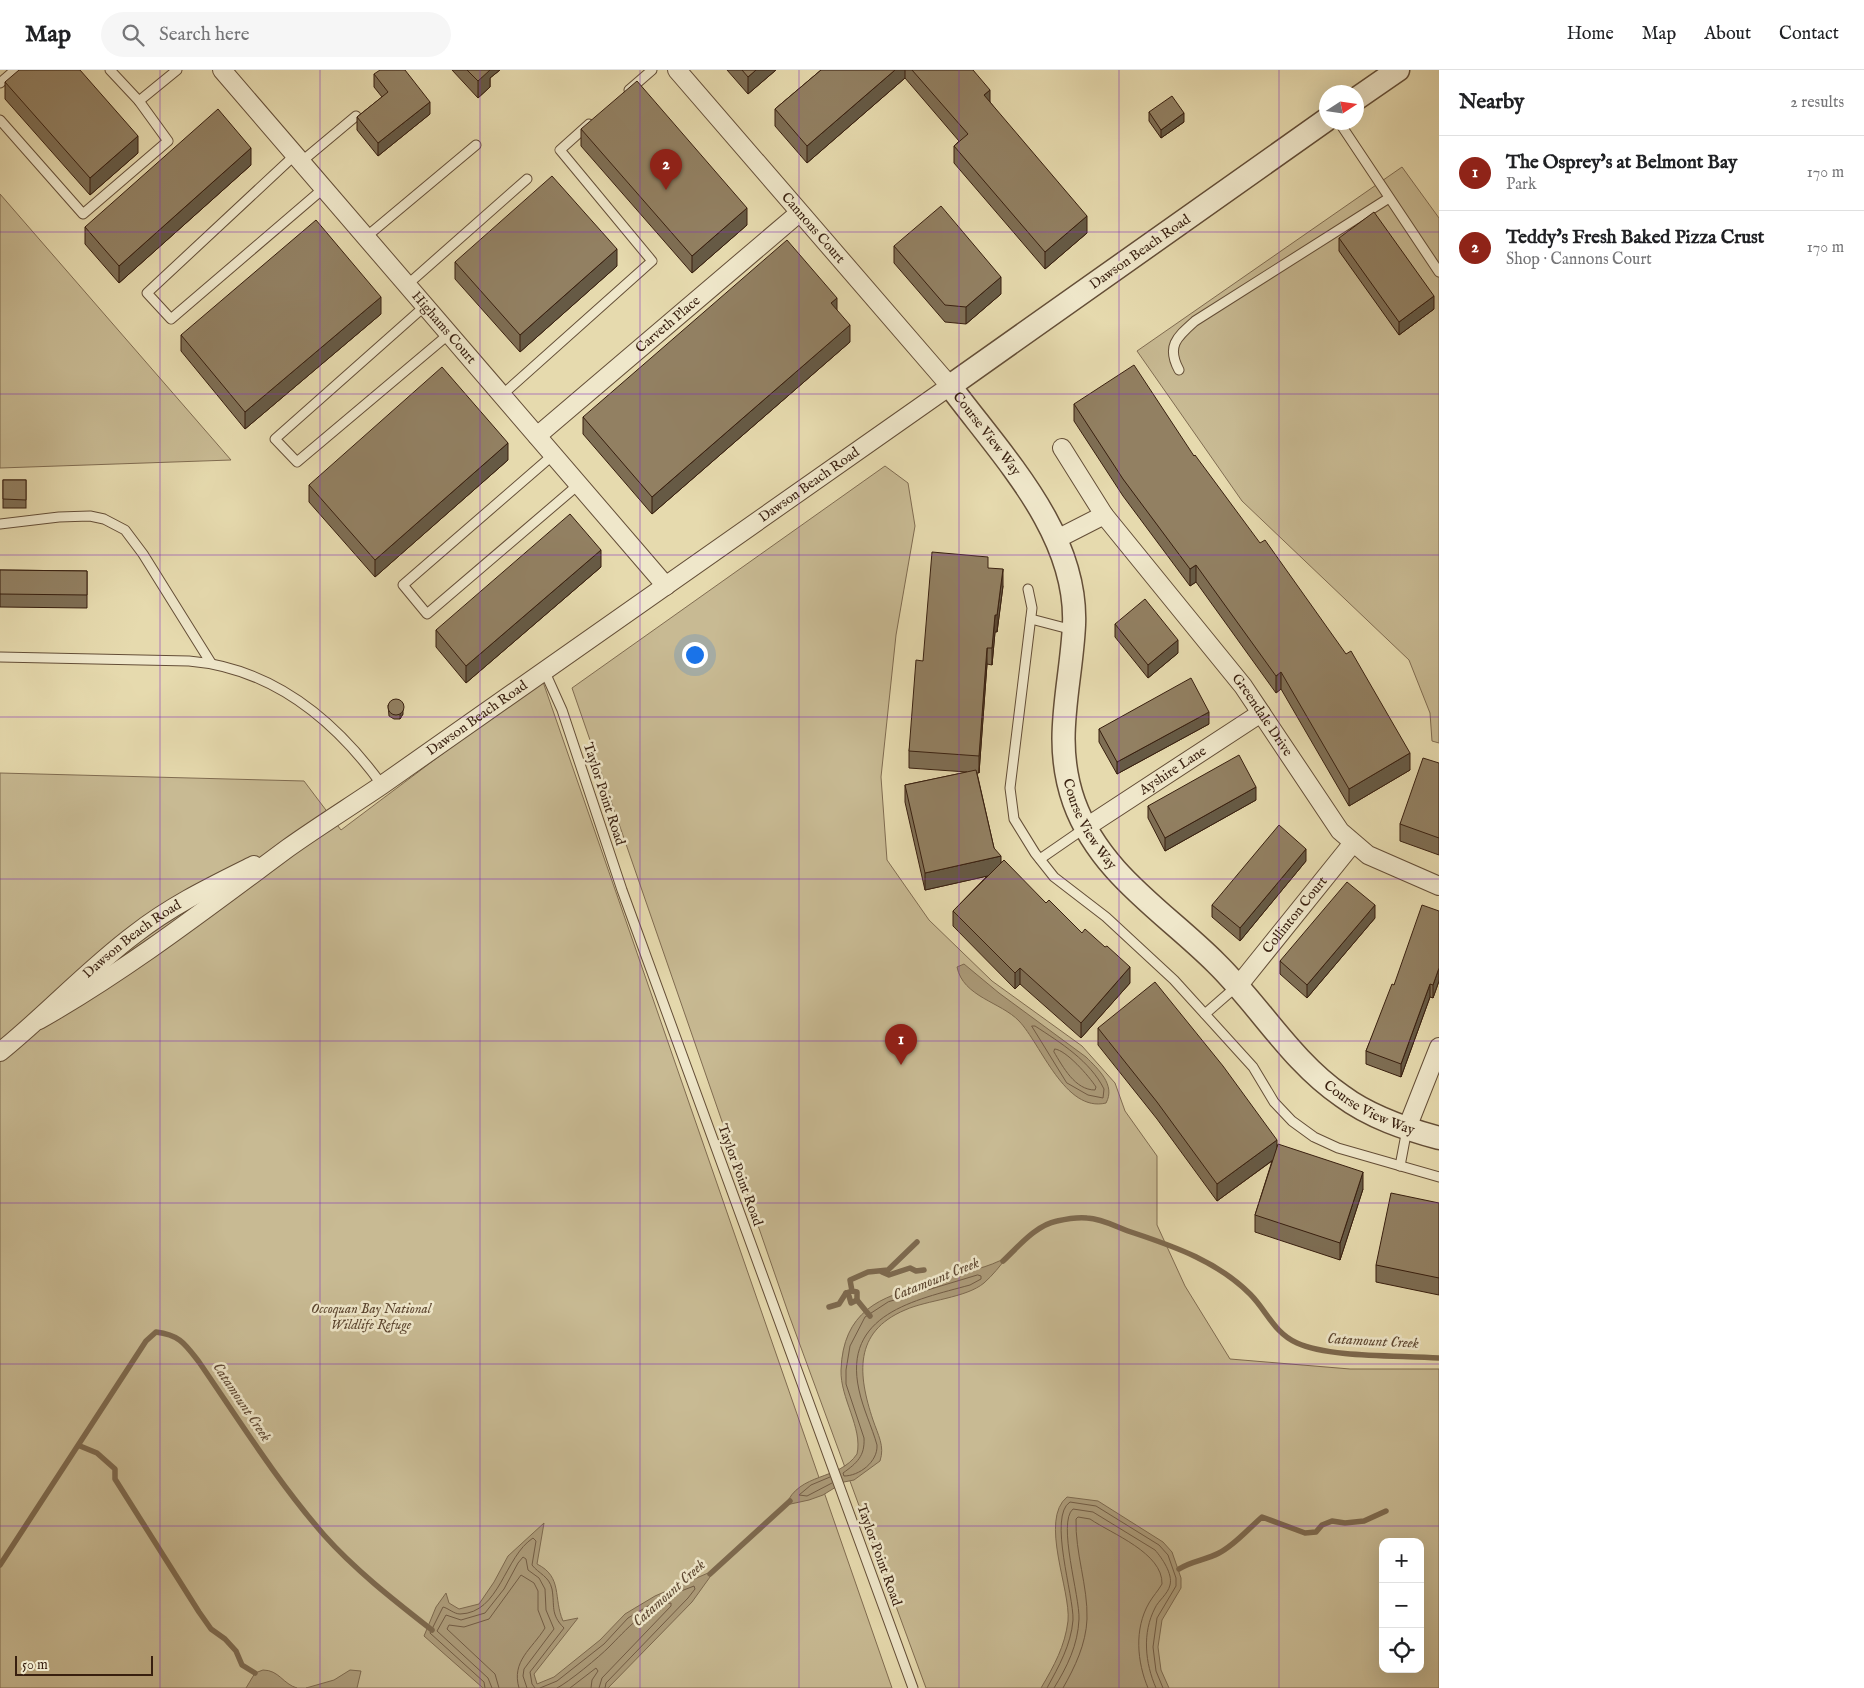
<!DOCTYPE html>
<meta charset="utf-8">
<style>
body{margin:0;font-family:"IM FELL English",serif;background:#f6f6f6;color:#202124}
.controls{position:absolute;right:15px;bottom:15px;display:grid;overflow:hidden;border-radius:10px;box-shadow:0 5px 20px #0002}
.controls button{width:45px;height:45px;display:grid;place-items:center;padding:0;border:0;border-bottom:1px solid #e0e0e0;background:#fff;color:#202124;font:25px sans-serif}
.compass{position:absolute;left:1319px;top:15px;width:45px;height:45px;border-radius:50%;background:#fff;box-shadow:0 5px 20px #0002;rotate:78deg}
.scale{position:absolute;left:15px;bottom:12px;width:138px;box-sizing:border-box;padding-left:5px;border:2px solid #381f0f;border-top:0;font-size:14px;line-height:18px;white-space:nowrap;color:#381f0f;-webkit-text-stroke:4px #efe7ca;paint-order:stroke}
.you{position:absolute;left:694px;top:584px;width:18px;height:18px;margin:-12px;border:4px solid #fff;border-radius:50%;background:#1a73e8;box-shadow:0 0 0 8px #1a73e833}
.badge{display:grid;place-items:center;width:32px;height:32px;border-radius:50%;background:#8f2418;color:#fff;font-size:16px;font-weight:700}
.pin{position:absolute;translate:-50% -41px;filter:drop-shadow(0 1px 2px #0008)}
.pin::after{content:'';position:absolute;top:26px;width:18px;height:15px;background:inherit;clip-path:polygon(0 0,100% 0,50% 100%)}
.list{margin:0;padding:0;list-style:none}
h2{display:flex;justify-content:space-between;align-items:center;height:65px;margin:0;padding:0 20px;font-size:21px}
h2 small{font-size:16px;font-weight:400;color:#757577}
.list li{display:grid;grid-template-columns:32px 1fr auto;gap:15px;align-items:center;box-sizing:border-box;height:75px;padding:0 20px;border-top:1px solid #e0e0e0}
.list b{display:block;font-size:19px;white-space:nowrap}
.list p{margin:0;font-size:16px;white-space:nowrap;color:#757577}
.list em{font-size:16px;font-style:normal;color:#757577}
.icon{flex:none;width:28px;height:28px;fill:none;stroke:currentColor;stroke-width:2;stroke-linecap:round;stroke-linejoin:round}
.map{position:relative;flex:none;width:1439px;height:1618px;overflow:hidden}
header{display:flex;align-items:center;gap:30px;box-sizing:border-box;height:70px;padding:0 25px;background:#fff;border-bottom:1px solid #e0e0e0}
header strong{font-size:24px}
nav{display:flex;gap:28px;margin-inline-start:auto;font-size:18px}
.search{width:350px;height:45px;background:#f6f6f6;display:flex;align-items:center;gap:12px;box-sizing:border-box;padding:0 18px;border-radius:28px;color:#757577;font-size:19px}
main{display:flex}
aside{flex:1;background:#fff}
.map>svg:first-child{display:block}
.green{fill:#c8ba93;stroke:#806c51;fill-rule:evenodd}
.water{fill:#ab9a78;stroke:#7d694e}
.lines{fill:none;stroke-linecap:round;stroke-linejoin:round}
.shore{stroke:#725c44;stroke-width:1}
.stream{stroke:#7d694e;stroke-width:5.5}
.service-casing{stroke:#644e37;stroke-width:11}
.minor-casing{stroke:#644e37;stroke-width:20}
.tertiary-casing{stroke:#644e37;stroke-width:25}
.service{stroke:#efe7ca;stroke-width:9}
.minor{stroke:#efe7ca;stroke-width:18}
.tertiary{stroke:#efe7ca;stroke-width:22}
.wall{fill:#7e6e54;stroke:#381f0f}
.shaded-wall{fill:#665a45;stroke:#381f0f}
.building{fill:#928062;stroke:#381f0f}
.grid{fill:none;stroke:#7b2cbf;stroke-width:1;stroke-opacity:0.55}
.labels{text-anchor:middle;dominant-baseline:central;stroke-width:5;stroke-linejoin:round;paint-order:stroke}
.street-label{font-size:14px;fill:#381f0f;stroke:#efe7ca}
.park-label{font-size:14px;font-style:italic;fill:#5c4630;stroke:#efe7ca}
.water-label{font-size:15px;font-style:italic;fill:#604a34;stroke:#efe7ca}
</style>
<header>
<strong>Map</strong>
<div class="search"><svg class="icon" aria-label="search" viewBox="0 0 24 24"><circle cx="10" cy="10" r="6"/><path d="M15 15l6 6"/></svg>Search here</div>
<nav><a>Home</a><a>Map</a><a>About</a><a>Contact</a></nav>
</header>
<main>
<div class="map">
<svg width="1439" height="1618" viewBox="0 0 1439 1618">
<rect width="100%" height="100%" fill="#e6daae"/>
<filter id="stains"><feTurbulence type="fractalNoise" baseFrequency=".004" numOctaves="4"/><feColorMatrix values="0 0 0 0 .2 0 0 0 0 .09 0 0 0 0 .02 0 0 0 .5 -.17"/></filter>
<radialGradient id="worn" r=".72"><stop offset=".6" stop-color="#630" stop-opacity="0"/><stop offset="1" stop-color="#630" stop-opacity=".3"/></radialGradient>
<g class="green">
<polygon points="1402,97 1439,148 1439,673 1432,671 1430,643 1409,590 1242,431 1137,281"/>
<polygon points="0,124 231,390 0,398"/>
<path d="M885 396 908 413 915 456 896 565 881 707 887 790 929 850 992 911 1082 976 1115 1013 1125 1041 1157 1086V1155L1185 1216 1230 1289 1350 1299H1439V1618H926L789 1245 572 618ZM1383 1472H1420V1599H1383Z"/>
<polygon points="542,609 892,1618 0,1618 0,703 304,711 341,760"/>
</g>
<g class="water">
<path d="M964 894 999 923 1086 987C1098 999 1116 1015 1106 1033 1065 1043 1041 974 1019 951 1001 932 963 927 957 897Z"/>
<path d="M1007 1187C1000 1196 993 1205 984 1213 966 1228 927 1230 905 1240 853 1262 858 1305 873 1350 878 1365 885 1376 880 1391L854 1410 844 1412 823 1425 809 1430 786 1435C799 1402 839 1411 857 1384 863 1358 840 1328 841 1300 843 1242 879 1226 928 1215 935 1213 940 1209 946 1208 967 1201 988 1198 1007 1187Z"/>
<path d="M1067 1427 1098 1431 1163 1472 1172 1482 1181 1508V1518L1162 1550 1158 1577 1161 1600 1169 1618H1041C1054 1596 1065 1576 1068 1551 1071 1520 1039 1450 1067 1427Z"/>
<path d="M544 1453 537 1494C563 1507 553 1528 563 1551L578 1548 534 1604 537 1614 554 1607 600 1570 625 1544 655 1526 715 1500 692 1532 608 1618H483L424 1566 436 1537 446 1523 449 1533 459 1539 479 1534 494 1512 508 1486Z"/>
<path d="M263 1600C279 1600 283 1614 297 1618H246L255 1603Z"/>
<polygon points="350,1600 361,1601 357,1618 306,1618 334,1610"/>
</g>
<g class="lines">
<g class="shore">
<path d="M1032 956H1035C1061 973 1090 991 1104 1019L1103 1028 1088 1025 1067 1013Z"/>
<path d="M1055 979C1066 980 1089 1006 1096 1017L1095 1020C1075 1020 1063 997 1054 982Z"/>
<path d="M978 1205 981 1206V1209L970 1215C915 1230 842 1244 859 1320 863 1339 872 1357 877 1375 878 1392 859 1406 844 1406L843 1403C857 1393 865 1386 864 1368L846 1314V1300L850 1276 865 1247 888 1232Z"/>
<polyline points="830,1407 811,1415 799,1425 807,1426 832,1413"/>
<path d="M485 1618 484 1612 430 1563 443 1537C448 1538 454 1544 460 1544 500 1543 504 1487 533 1468L536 1471 532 1495C539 1504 549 1506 552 1519 555 1536 550 1544 564 1558L530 1602 532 1614 535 1618"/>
<polyline points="492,1618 488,1608 437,1561 446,1545 461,1550 485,1543 504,1519 518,1493 523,1487 526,1489 528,1500 539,1508 545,1519 546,1540 554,1559 524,1599 523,1606 527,1618"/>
<path d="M499 1618 495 1604 447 1559 449 1555 464 1557 489 1549 521 1505 534 1513 538 1521V1540L545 1558C532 1579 511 1591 519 1618"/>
<polyline points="540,1618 557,1611 604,1574 628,1548 658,1530 694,1516 695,1519 688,1528 606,1613 605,1618"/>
<path d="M557 1618C569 1612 599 1587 609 1577 624 1562 648 1534 671 1533V1536L602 1608 599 1618"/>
<polyline points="570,1618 596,1598 598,1601 592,1610 591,1618"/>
<path d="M1047 1618C1059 1596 1071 1575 1073 1550 1074 1526 1048 1446 1070 1432L1096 1436 1159 1475 1168 1485 1176 1508V1516L1157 1548 1153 1577 1156 1601 1163 1618"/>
<path d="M1054 1618C1067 1597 1078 1575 1079 1549 1080 1527 1057 1452 1073 1439L1093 1442 1155 1480C1162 1488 1173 1504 1170 1515 1168 1524 1158 1531 1155 1538 1142 1563 1145 1593 1156 1618"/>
<path d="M1063 1618C1075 1597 1086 1574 1087 1549 1088 1516 1075 1483 1076 1449L1078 1447 1090 1449C1112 1464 1163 1483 1162 1514 1158 1521 1153 1526 1149 1533 1134 1559 1137 1592 1148 1618"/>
</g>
<g class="stream">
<path d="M1003 1191C1018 1177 1036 1155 1057 1151 1066 1149 1078 1147 1087 1148 1104 1149 1118 1158 1134 1163 1176 1177 1218 1192 1250 1224 1267 1241 1274 1263 1297 1273 1330 1288 1400 1285 1439 1288"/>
<polyline points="882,1202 889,1205 910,1198 916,1201 924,1200"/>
<polyline points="846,1223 849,1226 851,1233 857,1230"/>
<polyline points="829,1237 839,1234 846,1223 852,1221"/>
<polyline points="870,1246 857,1230 857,1222 852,1221 850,1210 868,1202 888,1200 917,1172"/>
<polyline points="80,1376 97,1383 115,1399 115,1409 199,1542 211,1559 225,1569 236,1581 242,1595 255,1603"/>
<path d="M0 1495 146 1271 156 1262C180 1265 185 1274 199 1292 239 1350 277 1411 324 1465 355 1500 395 1531 432 1560"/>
<path d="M1179 1499C1191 1491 1206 1490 1219 1483 1235 1475 1248 1459 1262 1447L1305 1463 1316 1462 1322 1455 1332 1451 1345 1453 1364 1451 1386 1441"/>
<polyline points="710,1504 790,1431"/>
</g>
<g class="service-casing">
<g id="service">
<polyline points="0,13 15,0"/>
<polyline points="629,20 652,0"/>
<polyline points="139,31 177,0"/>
<polyline points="0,50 83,144 168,71 139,31 110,0"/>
<polyline points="1339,52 1439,202"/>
<polyline points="295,85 147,223 171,249 324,118"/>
<polyline points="301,92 356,46"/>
<polyline points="366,167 476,75"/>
<polyline points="407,215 527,109"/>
<polyline points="425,236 275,369 297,392 449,264"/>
<path d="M1179 300C1166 276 1177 267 1195 251L1389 128"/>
<polyline points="502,325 652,191 560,80 589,54"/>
<polyline points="553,385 403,515 427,544 578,415"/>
<polyline points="0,454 59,447 90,446 104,449 125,460 143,484 211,593"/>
<polyline points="1028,519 1032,538 1010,718 1014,749 1035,783 1054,807 1106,847 1174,910 1253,997 1274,1032 1292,1051 1314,1067 1338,1078 1439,1107"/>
<polyline points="1031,549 1073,560"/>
<path d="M0 587 189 591C272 598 335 650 382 715"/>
<polyline points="544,600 562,640 622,820 913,1618"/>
<polyline points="1040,789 1085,758"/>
<polyline points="1205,944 1237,916"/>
<polyline points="1400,1096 1407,1059"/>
</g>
</g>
<g class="minor-casing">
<g id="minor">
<path id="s1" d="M222 0 666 516"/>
<path id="s2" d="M537 366 799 143"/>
<polyline points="1062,378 1104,445"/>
<path id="s3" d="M1057 469 1104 445 1243 616 1340 761 1368 785 1439 816"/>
<path id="s4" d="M1085 758 1261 643"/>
<path id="s5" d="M1238 916 1353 773"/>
<path id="s6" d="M39 950C127 900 207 838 288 778 319 756 351 736 382 715L950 316 677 0"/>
<path id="s7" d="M0 982C47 944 87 900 135 864 172 835 212 816 254 795"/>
<polyline points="1407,1058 1439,977"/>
</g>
</g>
<g class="tertiary-casing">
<g id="tertiary">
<polyline points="1356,29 1398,0"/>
<path id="s8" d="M1326 50 950 316C1002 386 1078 463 1074 555 1071 618 1052 670 1074 732 1100 804 1165 842 1216 893 1260 936 1291 991 1342 1026 1370 1047 1406 1059 1439 1068"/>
</g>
</g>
<use href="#service" class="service"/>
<use href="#minor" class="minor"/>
<use href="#tertiary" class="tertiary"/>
</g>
<g class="wall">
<polygon points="452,0 500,0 490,8 490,17 478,28"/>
<polygon points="727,0 776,0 748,24"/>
<polygon points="821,0 973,0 990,32 1087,163 1045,199 954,93 954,76 959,71 905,8 807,93 775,56 775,39"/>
<polygon points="374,4 430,44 378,86 357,60 357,47 382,27 374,17"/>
<polygon points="5,12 138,83 90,125 5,29"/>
<polygon points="1149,42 1184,52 1161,68 1149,51"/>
<polygon points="581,59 747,155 692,203 581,76"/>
<polygon points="251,95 119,213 85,174 85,157"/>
<polygon points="1339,168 1434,239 1399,265 1339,181"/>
<polygon points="894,176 1001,224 966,254 945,252 894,193"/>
<polygon points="455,192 617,196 520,282 455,209"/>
<polygon points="381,244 245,359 181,281 181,265"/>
<polygon points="850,272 652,444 583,364 583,347"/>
<polygon points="1074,334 1194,386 1410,700 1349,736 1281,619 1276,623 1196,512 1190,516 1123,426 1074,351"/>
<polygon points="508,390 375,507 309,432 309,415"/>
<rect x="3" y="410" width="23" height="28"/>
<polygon points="601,497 466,613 436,577 436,560"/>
<polygon points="988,498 1003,516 997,562 995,562 992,595 987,594 979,703 977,703 994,778 1001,792 1046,833 1130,913 1081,968 1020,914 1015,919 953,856 953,841 987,806 925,820 905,732 905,715 967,702 909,698 909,681 923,591"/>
<polygon points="0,500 87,501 87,538 0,537"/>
<polygon points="1115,554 1178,583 1148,608 1115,567"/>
<polygon points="388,635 403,644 400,649 394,649 389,646"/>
<polygon points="1209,654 1117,704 1099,672 1099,659"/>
<polygon points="1439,693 1439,785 1400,771 1400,754"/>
<polygon points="1256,730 1165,781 1148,748 1148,736"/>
<polygon points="1306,791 1240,871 1212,847 1212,835"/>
<polygon points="1439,841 1439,911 1433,928 1430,927 1401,1007 1366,994 1366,981 1394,915"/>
<polygon points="1375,848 1307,928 1280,904 1280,891"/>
<polygon points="1098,958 1277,1076 1363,1119 1340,1190 1255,1162 1255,1145 1272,1091 1217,1131 1157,1049 1098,975"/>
<polygon points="1439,1133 1439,1225 1376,1212 1376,1195"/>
</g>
<g class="shaded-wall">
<polygon points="486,0 500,0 490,8 490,17 478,28 478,11"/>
<polygon points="756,0 776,0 748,24 748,7"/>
<polygon points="895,0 905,0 905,8 807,93 807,76"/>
<polygon points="990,20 990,37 984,25"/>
<polygon points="430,32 430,44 378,86 378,73"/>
<polygon points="1184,43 1184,52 1161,68 1161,60"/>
<polygon points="138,66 138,83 90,125 90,108"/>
<polygon points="251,78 251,95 119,213 119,196"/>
<polygon points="747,138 747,155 692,203 692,186"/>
<polygon points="1087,146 1087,163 1045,199 1045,182"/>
<polygon points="617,179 617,196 520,282 520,265"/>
<polygon points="1001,207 1001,224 966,254 966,237"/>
<polygon points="1434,226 1434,239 1399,265 1399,252"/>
<polygon points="381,227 381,244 245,359 245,342"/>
<polygon points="837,228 837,245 831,233"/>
<polygon points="850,255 850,272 652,444 652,427"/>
<polygon points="508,373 508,390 375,507 375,490"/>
<polygon points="601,480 601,497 466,613 466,596"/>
<polygon points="1196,495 1196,512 1190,516 1190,499"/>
<polygon points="1003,499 1003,516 997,562 997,545"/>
<polygon points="995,545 995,562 992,595 992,578"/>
<polygon points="1178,570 1178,583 1148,608 1148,595"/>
<polygon points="987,578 987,594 979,703 979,686"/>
<polygon points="1281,602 1281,619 1276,623 1276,606"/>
<polygon points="403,639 403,644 400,649 400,644"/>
<polygon points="1209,642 1209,654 1117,704 1117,692"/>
<polygon points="1410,683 1410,700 1349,736 1349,719"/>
<polygon points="1256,717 1256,730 1165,781 1165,768"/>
<polygon points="1306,779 1306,791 1240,871 1240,858"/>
<polygon points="1001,786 1001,803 925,820 925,803"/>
<polygon points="1375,835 1375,848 1307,928 1307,915"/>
<polygon points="1130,897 1130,913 1081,968 1081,953"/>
<polygon points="1020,898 1020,914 1015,919 1015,903"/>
<polygon points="1439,898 1439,911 1433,928 1433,915"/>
<polygon points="1430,914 1430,927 1401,1007 1401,994"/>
<polygon points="1277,1070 1277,1087 1217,1131 1217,1114"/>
<polygon points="1363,1102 1363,1119 1340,1190 1340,1173"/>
</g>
<g class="building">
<polygon points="19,0 80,0 138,66 90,108 5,12"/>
<polygon points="380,0 405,0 430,32 378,73 357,47 388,22 374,4"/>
<polygon points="467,0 490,0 478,11"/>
<polygon points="742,0 756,0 748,7"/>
<polygon points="821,0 895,0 807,76 775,39"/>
<polygon points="912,0 973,0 990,20 984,25 1087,146 1045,182 954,76 968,64"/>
<polygon points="637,11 747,138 692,186 581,59"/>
<polygon points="1172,26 1184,43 1161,60 1149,42"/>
<polygon points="218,39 251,78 119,196 85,157"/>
<polygon points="552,106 617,179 520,265 455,192"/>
<polygon points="941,136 1001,207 966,237 945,235 894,176"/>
<polygon points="1374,142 1434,226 1399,252 1339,168"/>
<polygon points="316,150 381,227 245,342 181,265"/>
<polygon points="787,170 837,228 831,233 850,255 652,427 583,347"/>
<polygon points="1134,295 1194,386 1195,385 1260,473 1265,470 1346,584 1351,581 1410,683 1349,719 1281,602 1276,606 1196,495 1190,499 1123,409 1074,334"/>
<polygon points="442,297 508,373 375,490 309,415"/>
<polygon points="3,410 26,410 26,430 3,429"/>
<polygon points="570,444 601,480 466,596 436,560"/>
<polygon points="932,482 988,487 988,498 1003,499 997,545 995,545 992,578 987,578 979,686 909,681 916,590 923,591"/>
<polygon points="0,500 87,501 87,525 0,524"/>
<polygon points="1145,529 1178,570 1148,595 1115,554"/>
<polygon points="1191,608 1209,642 1117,692 1099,659"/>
<circle cx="396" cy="637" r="8"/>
<polygon points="1239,685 1256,717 1165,768 1148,736"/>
<polygon points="1423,688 1439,693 1439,768 1400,754"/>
<polygon points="976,700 994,778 1001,786 925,803 905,715"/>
<polygon points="1279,755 1306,779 1240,858 1212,835"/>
<polygon points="1004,790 1046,833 1049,830 1082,863 1085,859 1105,877 1107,876 1130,897 1081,953 1020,898 1015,903 953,841"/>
<polygon points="1347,812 1375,835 1307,915 1280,891"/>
<polygon points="1422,835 1439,841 1439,898 1433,915 1430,914 1401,994 1366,981 1392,914 1394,915"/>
<polygon points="1155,912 1223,996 1277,1070 1217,1114 1157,1032 1098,958"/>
<polygon points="1278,1074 1363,1102 1340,1173 1255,1145"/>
<polygon points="1391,1123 1439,1133 1439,1208 1376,1195"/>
</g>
<path class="grid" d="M160 0V1618M320 0V1618M480 0V1618M640 0V1618M799 0V1618M959 0V1618M1119 0V1618M1279 0V1618M0 162H1439M0 324H1439M0 485H1439M0 647H1439M0 809H1439M0 971H1439M0 1133H1439M0 1294H1439M0 1456H1439"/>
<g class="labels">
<g class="street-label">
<text transform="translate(813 158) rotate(49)">Cannons Court</text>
<text transform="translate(1140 182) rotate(-35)">Dawson Beach Road</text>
<text stroke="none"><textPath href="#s2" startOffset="172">Carveth Place</textPath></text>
<text stroke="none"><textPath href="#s1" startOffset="340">Highams Court</textPath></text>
<text stroke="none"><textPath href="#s8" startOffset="521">Course View Way</textPath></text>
<text stroke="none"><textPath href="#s6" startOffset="938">Dawson Beach Road</textPath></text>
<text stroke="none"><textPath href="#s3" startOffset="308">Greendale Drive</textPath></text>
<text stroke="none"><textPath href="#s6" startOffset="532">Dawson Beach Road</textPath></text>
<text stroke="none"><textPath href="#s4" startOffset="105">Ayshire Lane</textPath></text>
<text transform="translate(604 724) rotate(72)">Taylor Point Road</text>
<text stroke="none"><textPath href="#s8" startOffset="941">Course View Way</textPath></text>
<text stroke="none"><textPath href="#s5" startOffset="91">Collinton Court</textPath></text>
<text stroke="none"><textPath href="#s7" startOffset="174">Dawson Beach Road</textPath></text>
<text stroke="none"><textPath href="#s8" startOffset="1345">Course View Way</textPath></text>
<text transform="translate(740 1105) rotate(70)">Taylor Point Road</text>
<text transform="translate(879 1485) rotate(70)">Taylor Point Road</text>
</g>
<g class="park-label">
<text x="371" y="1239">Occoquan Bay National<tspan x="371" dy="16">Wildlife Refuge</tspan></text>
</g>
<g class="water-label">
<text transform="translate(936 1209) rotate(-22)">Catamount Creek</text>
<text transform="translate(1373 1271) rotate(3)">Catamount Creek</text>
<text transform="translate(242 1332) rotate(56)">Catamount Creek</text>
<text transform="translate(669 1523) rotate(-42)">Catamount Creek</text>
</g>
</g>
<rect width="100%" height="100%" filter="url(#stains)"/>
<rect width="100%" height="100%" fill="url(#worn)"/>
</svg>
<div class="controls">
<button>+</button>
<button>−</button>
<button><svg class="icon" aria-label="locate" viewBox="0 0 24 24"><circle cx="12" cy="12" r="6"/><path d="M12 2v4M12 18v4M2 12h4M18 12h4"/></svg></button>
</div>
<svg class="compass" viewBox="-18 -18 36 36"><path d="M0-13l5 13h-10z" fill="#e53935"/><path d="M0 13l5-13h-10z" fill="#757577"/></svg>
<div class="scale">50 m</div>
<div class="you"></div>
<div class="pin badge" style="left:901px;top:995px">1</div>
<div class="pin badge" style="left:666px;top:120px">2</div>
</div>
<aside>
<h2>Nearby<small>2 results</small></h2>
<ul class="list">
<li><span class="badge">1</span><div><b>The Osprey's at Belmont Bay</b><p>Park</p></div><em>170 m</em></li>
<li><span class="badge">2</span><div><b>Teddy's Fresh Baked Pizza Crust</b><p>Shop · Cannons Court</p></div><em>170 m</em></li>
</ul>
</aside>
</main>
